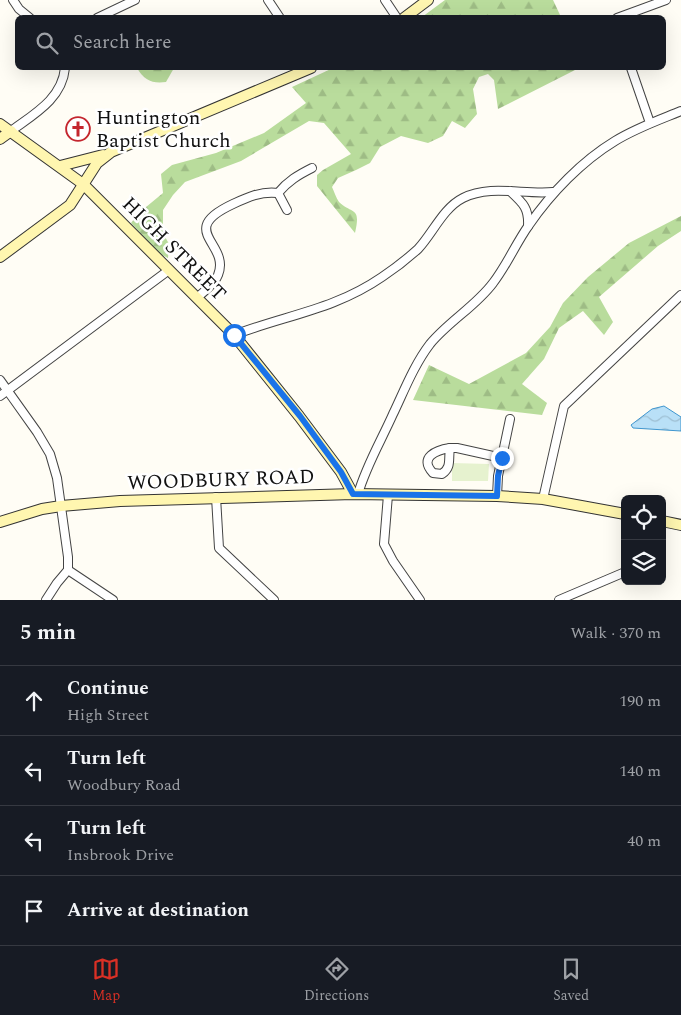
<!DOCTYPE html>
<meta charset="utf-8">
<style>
body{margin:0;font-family:Spectral,serif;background:#20242c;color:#f1f3f6}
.controls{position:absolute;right:15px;bottom:15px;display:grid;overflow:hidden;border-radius:8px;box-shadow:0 5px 20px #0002}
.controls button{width:45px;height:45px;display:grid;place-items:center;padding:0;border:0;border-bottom:1px solid #363941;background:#171b24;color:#f1f3f6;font:25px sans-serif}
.stop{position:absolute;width:15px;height:15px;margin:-11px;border:4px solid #1a73e8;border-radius:50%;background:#fff}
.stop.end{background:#1a73e8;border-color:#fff;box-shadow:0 1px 5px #0008}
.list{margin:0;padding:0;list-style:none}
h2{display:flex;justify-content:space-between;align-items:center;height:65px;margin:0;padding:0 20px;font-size:21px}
h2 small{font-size:16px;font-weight:400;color:#9ea1a6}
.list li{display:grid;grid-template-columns:32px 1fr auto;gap:15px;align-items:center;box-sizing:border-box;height:70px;padding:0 20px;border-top:1px solid #363941}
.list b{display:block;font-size:19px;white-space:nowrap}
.list p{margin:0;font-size:16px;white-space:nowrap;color:#9ea1a6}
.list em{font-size:16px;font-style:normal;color:#9ea1a6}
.icon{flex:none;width:28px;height:28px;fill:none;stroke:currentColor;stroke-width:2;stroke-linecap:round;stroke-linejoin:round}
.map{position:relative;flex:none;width:681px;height:600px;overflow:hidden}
.search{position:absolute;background:#171b24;box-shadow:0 5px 20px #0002;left:15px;right:15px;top:15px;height:55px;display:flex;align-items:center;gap:12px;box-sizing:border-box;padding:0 18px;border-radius:8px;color:#9ea1a6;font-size:19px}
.sheet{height:345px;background:#171b24}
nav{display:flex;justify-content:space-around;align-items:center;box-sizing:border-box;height:70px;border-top:1px solid #363941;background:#171b24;font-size:14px;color:#9ea1a6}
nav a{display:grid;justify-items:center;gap:2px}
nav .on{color:#d93025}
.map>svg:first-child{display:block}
.forest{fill:url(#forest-firs)}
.pitch{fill:#e6f2cf}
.water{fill:url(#water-waves);stroke:#3f96cf}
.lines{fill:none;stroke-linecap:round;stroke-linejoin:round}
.street-casing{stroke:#444;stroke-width:10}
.secondary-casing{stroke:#333;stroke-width:12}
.street{stroke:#fff;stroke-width:8}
.secondary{stroke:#fff6b0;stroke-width:10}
.route{stroke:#1a73e8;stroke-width:6}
.labels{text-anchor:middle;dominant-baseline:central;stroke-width:5;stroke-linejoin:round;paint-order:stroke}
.poi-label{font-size:20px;fill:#111;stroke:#fff;text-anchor:start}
.street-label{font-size:20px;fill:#111;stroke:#fff}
</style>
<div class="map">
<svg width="681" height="600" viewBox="0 0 681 600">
<defs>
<pattern id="forest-firs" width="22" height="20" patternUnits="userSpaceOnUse" patternTransform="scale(1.25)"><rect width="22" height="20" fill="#b9dc9c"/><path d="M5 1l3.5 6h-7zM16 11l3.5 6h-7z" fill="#9ebc85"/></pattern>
<pattern id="water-waves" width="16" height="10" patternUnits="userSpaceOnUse" patternTransform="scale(1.25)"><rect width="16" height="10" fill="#b9e0f7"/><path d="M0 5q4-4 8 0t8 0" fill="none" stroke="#9ebfd3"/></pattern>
</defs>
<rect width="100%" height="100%" fill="#fffdf5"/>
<g class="forest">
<polygon points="445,0 553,0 561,17 422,17"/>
<path d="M137 68H174L166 82C152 84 144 80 137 68Z"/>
<path d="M333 68H579L498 109 494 80 488 74 479 77 473 89 477 114 465 128 452 121 443 136 428 143 401 136 380 147 370 163 356 170 338 178 332 187C334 191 336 198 339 202 353 215 361 206 355 233L317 186V175L323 170 351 154 324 123 309 121 241 161 185 182 173 195 163 210V233L169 244 168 258 160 254 131 223 140 212 163 193 161 174 172 165 216 153 264 133 306 103 292 87Z"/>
<polygon points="681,216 681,231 658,246 599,297 613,322 604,335 583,311 559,328 544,359 522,384 547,403 542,415 413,400 429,365 469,384 526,353 550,327 563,303 588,277 629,243"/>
</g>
<polygon class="pitch" points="452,463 489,464 488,481 452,481"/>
<polygon class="water" points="664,406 681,417 681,431 633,428 631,425 652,409"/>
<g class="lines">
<g class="street-casing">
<g id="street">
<polyline points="13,0 19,9 30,18"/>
<polyline points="268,0 280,18"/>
<polyline points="385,0 397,18"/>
<polyline points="97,18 135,0"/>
<polyline points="617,18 666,0"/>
<polyline points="631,68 650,123"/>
<path d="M11 131C34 114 62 99 65 68"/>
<path d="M510 191C523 203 529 208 528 226"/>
<path d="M278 193C288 181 298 175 312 168"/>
<polyline points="278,193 287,210"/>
<path d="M197 298C204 291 215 284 218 275 231 243 175 231 233 204 248 197 261 191 278 193"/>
<path d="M234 335C286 315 334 310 382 277 394 269 407 259 418 249 433 233 443 208 463 198 490 184 524 195 553 192"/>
<polyline points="0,380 37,432 50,454 57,478 68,557 68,570"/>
<polyline points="0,396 169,270"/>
<path d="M450 448C448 459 452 467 442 474L433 473C418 457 437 450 450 448Z"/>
<polyline points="450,448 457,448 502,458"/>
<path d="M358 494C366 466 381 441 393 414 404 391 414 365 430 344 449 321 476 306 493 283 507 265 516 243 529 225 551 193 582 161 615 141 636 128 659 120 681 111"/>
<polyline points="388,495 384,544 393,561 420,600"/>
<polyline points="497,496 498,476 510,419"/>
<polyline points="216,497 219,548 274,600"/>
<polyline points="543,499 564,406 681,295"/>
<polyline points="68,570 113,600"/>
<polyline points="46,600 57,583 68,570"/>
<polyline points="559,600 625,572"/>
</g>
</g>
<g class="secondary-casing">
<g id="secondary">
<polyline points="404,18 428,0"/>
<polyline points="0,124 83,184 234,335 299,416 341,472 353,494"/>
<polyline points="0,139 11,131"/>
<polyline points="60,166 103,155"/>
<polyline points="0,257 70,205 97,163 111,152 311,68"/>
<polyline points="662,521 681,525"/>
<polyline points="0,522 42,509 61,506 120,501 353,494 497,496 543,499 625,514"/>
</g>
</g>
<use href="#street" class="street"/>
<use href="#secondary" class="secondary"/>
</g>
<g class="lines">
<polyline class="route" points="234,335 300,416 341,472 353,494 497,496 498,476 502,458"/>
</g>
<defs>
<g id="church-ring" transform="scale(1.25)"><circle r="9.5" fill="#fff" stroke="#c4262e" stroke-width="1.5"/><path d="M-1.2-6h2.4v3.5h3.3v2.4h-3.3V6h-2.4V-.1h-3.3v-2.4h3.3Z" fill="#c4262e"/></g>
</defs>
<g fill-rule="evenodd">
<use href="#church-ring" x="78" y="129"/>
</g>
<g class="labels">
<g class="poi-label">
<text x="96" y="118">Huntington<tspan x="96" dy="23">Baptist Church</tspan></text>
</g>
<g class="street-label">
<text transform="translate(174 249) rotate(45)">HIGH STREET</text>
<text transform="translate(221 480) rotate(-2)">WOODBURY ROAD</text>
</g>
</g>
</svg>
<div class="controls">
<button><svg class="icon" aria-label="locate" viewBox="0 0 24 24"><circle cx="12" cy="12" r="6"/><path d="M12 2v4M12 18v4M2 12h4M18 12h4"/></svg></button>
<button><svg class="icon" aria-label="layers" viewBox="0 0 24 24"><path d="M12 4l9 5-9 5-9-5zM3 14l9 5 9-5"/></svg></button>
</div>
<div class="stop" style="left:234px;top:335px"></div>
<div class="stop end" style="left:502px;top:458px"></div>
<div class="search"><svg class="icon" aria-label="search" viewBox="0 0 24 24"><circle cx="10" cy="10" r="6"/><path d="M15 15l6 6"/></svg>Search here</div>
</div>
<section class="sheet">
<h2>5 min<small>Walk · 370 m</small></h2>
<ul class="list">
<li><svg class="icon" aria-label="ahead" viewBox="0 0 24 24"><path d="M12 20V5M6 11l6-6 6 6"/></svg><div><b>Continue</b><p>High Street</p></div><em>190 m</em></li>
<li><svg class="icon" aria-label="left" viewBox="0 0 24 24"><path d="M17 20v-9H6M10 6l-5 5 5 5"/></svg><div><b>Turn left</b><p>Woodbury Road</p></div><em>140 m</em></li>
<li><svg class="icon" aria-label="left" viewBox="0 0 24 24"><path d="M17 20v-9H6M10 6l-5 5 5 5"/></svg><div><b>Turn left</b><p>Insbrook Drive</p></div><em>40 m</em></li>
<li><svg class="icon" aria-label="arrive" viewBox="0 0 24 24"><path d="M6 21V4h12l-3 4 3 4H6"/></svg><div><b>Arrive at destination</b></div></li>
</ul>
</section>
<nav>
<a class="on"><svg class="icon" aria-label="map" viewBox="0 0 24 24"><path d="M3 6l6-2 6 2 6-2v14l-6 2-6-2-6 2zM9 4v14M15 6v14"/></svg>Map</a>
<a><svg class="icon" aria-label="directions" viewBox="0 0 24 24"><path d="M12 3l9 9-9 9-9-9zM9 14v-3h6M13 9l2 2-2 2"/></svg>Directions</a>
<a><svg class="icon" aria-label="saved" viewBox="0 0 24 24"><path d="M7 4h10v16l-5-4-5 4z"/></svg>Saved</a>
</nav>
